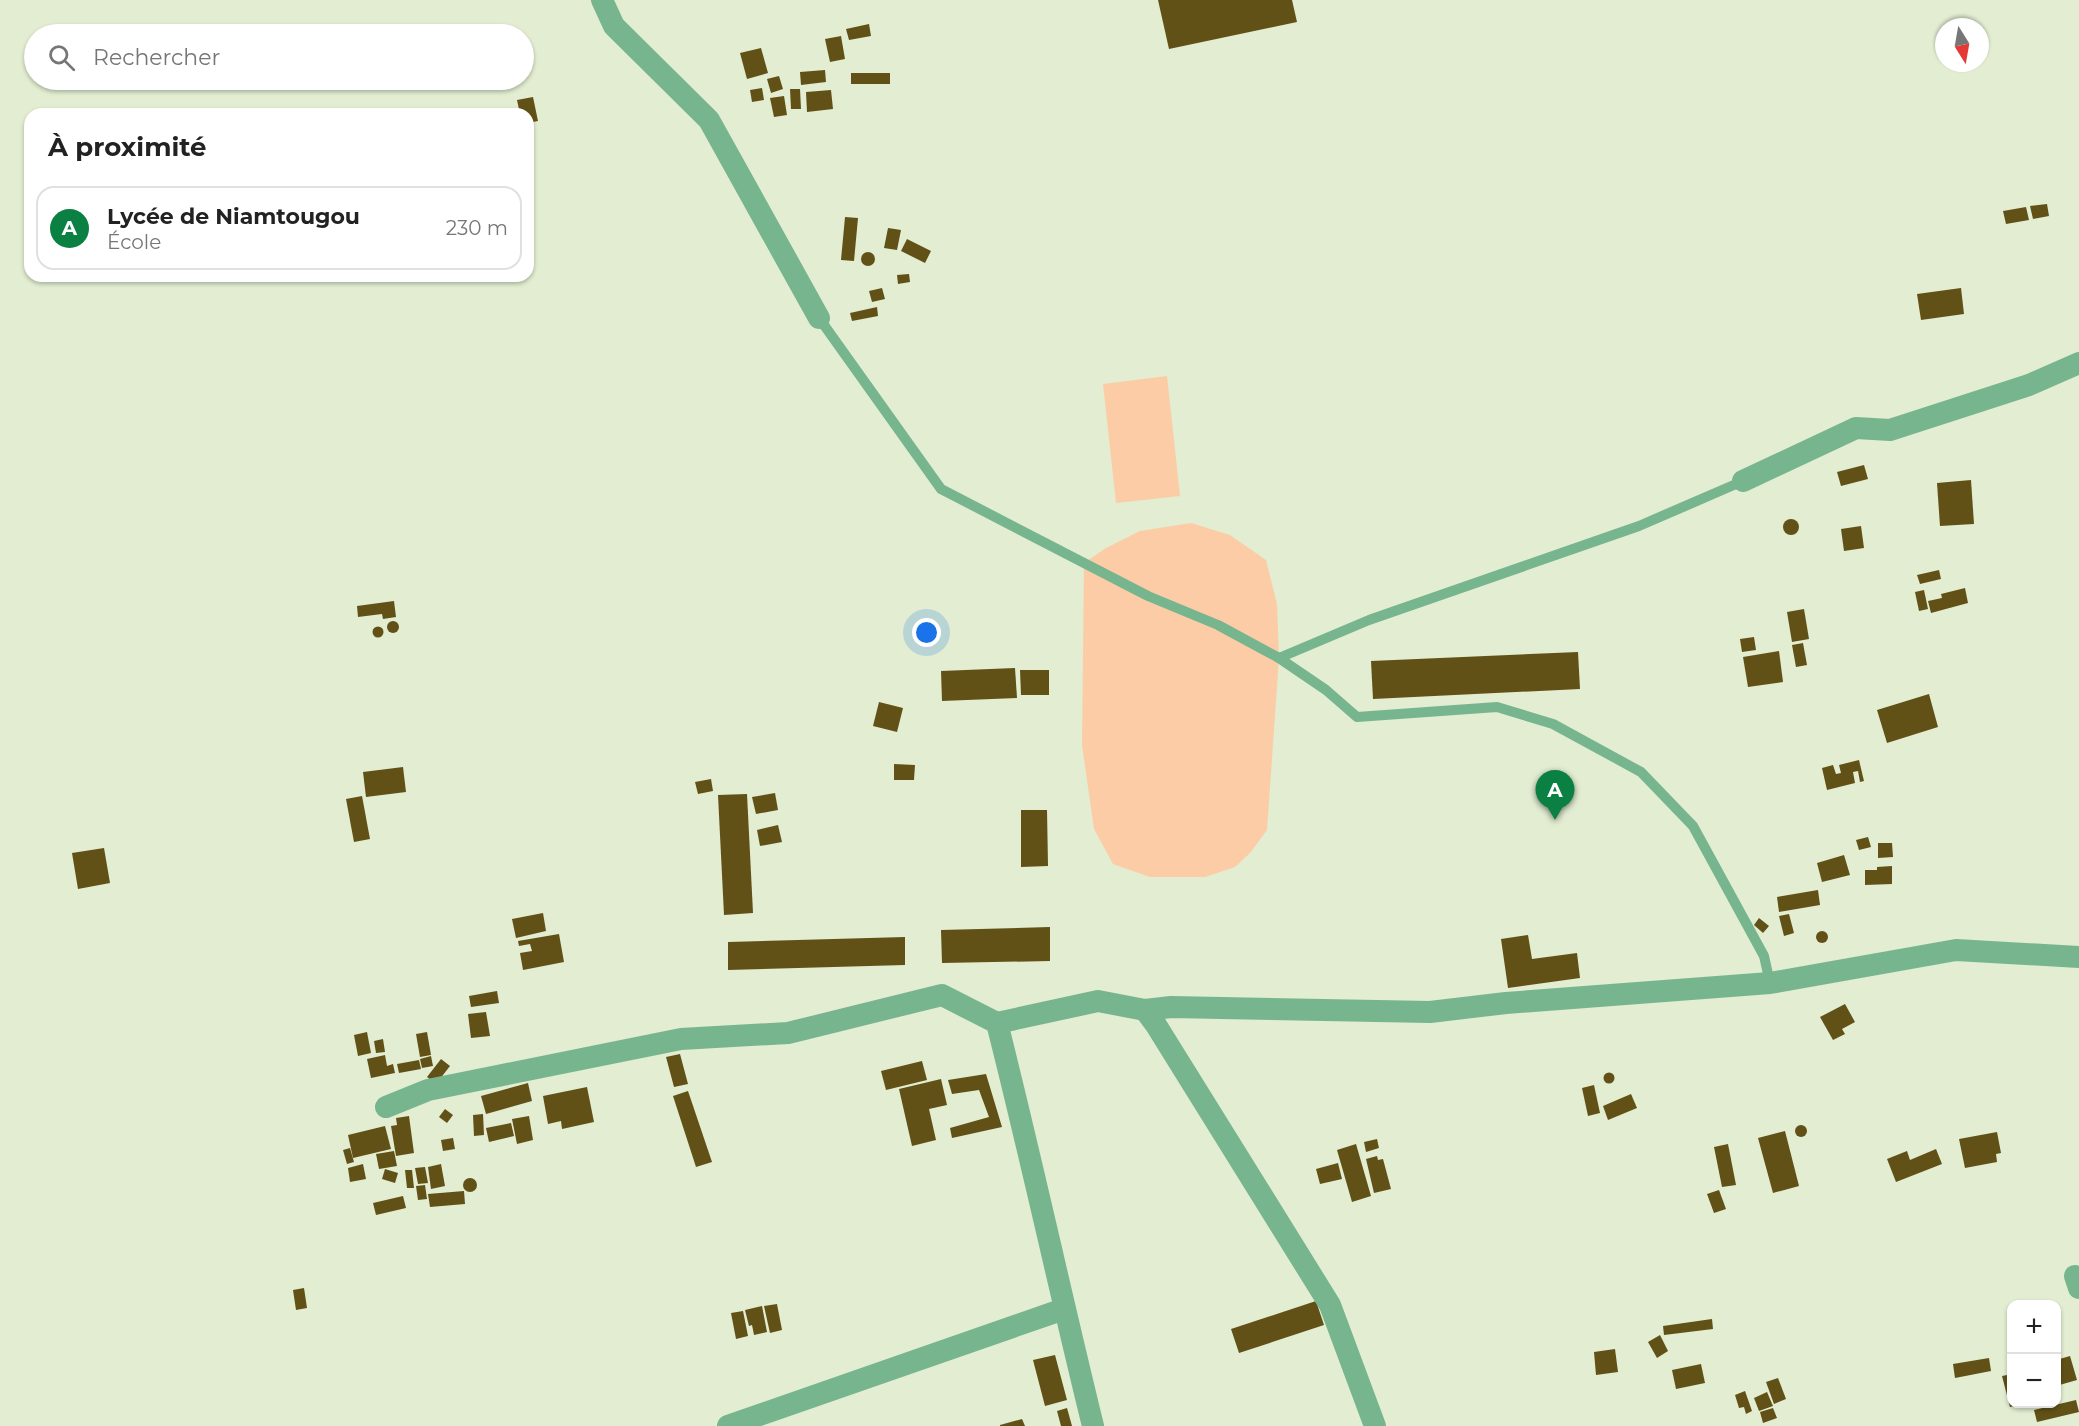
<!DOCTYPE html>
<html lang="fr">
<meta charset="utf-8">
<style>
body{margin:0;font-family:Montserrat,sans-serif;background:#f6f6f6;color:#222}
.controls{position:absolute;right:18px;bottom:18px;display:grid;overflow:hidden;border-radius:12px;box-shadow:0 2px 4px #0004}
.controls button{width:54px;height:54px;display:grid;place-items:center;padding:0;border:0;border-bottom:2px solid #e0e0e0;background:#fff;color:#222;font:30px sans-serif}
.compass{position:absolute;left:1935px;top:18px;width:54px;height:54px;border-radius:50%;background:#fff;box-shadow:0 2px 4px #0004;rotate:169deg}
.you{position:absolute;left:927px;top:633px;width:21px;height:21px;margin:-15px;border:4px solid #fff;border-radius:50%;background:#1a73e8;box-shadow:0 0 0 9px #1a73e833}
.badge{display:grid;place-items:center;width:39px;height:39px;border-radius:50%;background:#0b8043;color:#fff;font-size:20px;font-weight:700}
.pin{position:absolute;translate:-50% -50px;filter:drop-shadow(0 2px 3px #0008)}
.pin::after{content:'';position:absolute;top:32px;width:21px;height:18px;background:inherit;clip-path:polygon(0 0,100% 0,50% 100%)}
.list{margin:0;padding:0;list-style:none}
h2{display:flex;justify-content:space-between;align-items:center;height:78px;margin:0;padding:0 24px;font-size:26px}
h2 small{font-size:20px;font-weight:400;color:#767676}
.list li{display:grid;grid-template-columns:39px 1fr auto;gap:18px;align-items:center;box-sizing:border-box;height:84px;margin:0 12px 12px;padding:0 12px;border:2px solid #e0e0e0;border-radius:18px}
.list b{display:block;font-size:22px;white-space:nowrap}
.list p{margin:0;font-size:20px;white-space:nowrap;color:#767676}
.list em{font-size:20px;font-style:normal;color:#767676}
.icon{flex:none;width:33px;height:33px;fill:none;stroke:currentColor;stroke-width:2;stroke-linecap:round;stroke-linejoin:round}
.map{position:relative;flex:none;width:2079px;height:1426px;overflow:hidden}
.search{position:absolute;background:#fff;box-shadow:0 2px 4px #0004;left:24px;top:24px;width:510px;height:66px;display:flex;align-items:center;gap:15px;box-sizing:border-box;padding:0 21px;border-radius:33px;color:#767676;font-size:22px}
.panel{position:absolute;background:#fff;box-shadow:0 2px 4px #0004;left:24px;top:108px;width:510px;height:174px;border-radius:18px}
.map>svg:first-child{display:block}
.green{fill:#fccca6}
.building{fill:#615117}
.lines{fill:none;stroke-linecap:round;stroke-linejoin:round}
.lane{stroke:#77b58f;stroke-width:10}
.street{stroke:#77b58f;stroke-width:22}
</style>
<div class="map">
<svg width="2079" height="1426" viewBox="0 0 2079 1426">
<rect width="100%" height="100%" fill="#e2edd1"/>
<g class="green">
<polygon points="1167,376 1180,496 1116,503 1103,384"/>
<polygon points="1191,523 1230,535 1266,560 1277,604 1279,658 1267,830 1250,853 1235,867 1205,877 1150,877 1113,864 1094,829 1082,745 1084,563 1106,548 1140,531"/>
</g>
<g class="building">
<polygon points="1158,0 1292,0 1297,22 1169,49"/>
<polygon points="869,24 871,36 849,40 846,29"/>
<polygon points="841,36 845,59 830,62 825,39"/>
<polygon points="761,48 768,73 747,79 740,53"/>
<polygon points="825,70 826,82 801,85 800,72"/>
<rect x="851" y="73" width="39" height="11"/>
<polygon points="779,76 783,89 771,93 767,79"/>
<polygon points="762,88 764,100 752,102 750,90"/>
<polygon points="790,89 800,89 801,109 791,109"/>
<polygon points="831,90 833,109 807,112 806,92"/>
<polygon points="784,96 787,115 774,117 770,98"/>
<polygon points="533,97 538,121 528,123 528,114 520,114 517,100"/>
<polygon points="2047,204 2049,216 2033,219 2030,206"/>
<polygon points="2026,207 2029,220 2006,224 2003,211"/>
<polygon points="845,217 858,218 854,261 841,260"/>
<polygon points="888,228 901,230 897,250 884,248"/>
<polygon points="907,239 931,251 925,263 901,251"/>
<circle cx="868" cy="259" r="7"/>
<polygon points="909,274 910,282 898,284 897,275"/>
<polygon points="882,288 885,299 872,302 869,291"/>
<polygon points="1961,288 1964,314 1921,320 1917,294"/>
<polygon points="877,307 878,316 852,321 850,313"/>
<polygon points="1864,465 1868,479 1841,486 1837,472"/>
<polygon points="1971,480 1974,524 1940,526 1937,483"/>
<circle cx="1791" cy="527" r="8"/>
<polygon points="1861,526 1864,548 1844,551 1841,529"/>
<polygon points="1939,570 1941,579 1920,584 1917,575"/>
<polygon points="1965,588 1968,603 1931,613 1928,601 1942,598 1941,594"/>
<polygon points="1924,590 1928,609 1919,611 1915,592"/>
<polygon points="394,601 396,617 383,619 382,614 358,617 357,606"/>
<polygon points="1804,609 1809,639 1792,642 1787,612"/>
<circle cx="393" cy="627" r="6"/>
<circle cx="378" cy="632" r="5.5"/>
<polygon points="1754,637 1756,650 1742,652 1740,639"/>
<polygon points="1803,643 1807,665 1796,667 1792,645"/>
<polygon points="1779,651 1783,682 1748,687 1743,657"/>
<polygon points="1578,652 1580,689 1373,699 1371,661"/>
<polygon points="1015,668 1017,698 942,701 941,671"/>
<polygon points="1020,670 1049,670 1049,695 1021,695"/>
<polygon points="1929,694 1938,727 1887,743 1877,710"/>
<polygon points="879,702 903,708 897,732 873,726"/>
<polygon points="1859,760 1864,781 1860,782 1858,771 1853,772 1855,783 1827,790 1822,768 1833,765 1836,774 1841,773 1839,765"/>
<polygon points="894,764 915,765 914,780 894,780"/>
<polygon points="403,767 406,792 366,797 363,772"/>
<polygon points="711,779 713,791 698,794 695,782"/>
<polygon points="775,793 778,810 756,814 752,797"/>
<polygon points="747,794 753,913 724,915 718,795"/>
<polygon points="362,796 370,839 354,842 346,799"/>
<polygon points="1021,810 1047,810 1048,866 1021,867"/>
<polygon points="778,825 782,842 760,846 757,830"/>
<polygon points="1868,837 1871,847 1859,850 1856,840"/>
<polygon points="1878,843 1892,843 1893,857 1878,858"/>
<polygon points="104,848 110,883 78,889 72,853"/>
<polygon points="1844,855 1850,875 1822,882 1817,863"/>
<polygon points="1892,866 1892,884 1865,885 1865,870 1877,870 1877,867"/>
<polygon points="1818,890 1820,905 1779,912 1777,897"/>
<polygon points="543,913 546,931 516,938 512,919"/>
<polygon points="1789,914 1794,933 1784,936 1779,916"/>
<polygon points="1759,918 1769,926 1763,933 1754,925"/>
<polygon points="1050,927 1050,961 942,963 941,930"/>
<circle cx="1822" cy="937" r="6"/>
<polygon points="559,934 564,962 523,970 520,953 532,951 530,944 519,946 518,941"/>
<polygon points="1528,935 1532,959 1577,953 1580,978 1508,988 1501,939"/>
<polygon points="905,937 905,965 728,970 728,942"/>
<polygon points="497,991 499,1003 471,1007 469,996"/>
<polygon points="1845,1004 1855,1022 1842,1029 1845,1034 1833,1040 1820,1017"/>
<polygon points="486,1012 490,1036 471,1038 468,1014"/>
<polygon points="367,1032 371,1053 358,1056 354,1035"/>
<polygon points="427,1032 431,1055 420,1057 416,1034"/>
<polygon points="383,1039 385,1052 376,1053 374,1041"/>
<polygon points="680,1054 688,1084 674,1087 666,1057"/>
<polygon points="385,1055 387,1066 393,1064 395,1073 371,1078 367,1059"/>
<polygon points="431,1056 433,1066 422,1068 420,1059"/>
<polygon points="441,1059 450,1066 436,1084 427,1077"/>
<polygon points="419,1060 421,1069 399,1073 397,1064"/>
<polygon points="922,1061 927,1080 886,1090 881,1071"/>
<circle cx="1609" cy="1078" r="5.5"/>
<polygon points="986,1074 1002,1127 952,1138 950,1128 989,1117 979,1090 952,1094 948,1080"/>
<polygon points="941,1079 947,1105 929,1109 936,1140 912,1146 899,1089"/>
<polygon points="528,1083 532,1101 486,1114 481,1096"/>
<polygon points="1594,1085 1600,1113 1588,1116 1582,1088"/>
<polygon points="587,1087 594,1122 562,1129 561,1121 548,1124 543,1096"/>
<polygon points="688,1091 712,1162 696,1167 673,1096"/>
<polygon points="1631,1094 1637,1108 1608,1120 1603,1106"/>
<polygon points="445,1109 453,1115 447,1123 439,1117"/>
<polygon points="483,1114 484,1135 474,1136 473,1115"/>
<polygon points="409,1116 414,1153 396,1156 391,1126 397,1125 396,1118"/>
<polygon points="529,1116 533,1140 517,1144 512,1119"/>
<polygon points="511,1123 514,1136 489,1142 486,1128"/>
<circle cx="1801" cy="1131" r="6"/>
<polygon points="385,1126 391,1149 353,1158 348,1135"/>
<polygon points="1785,1131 1799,1186 1773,1193 1758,1138"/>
<polygon points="1997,1132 2001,1153 1996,1154 1997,1162 1965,1168 1959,1139"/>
<polygon points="453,1138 455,1149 443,1151 441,1140"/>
<polygon points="1377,1139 1379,1148 1366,1152 1364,1142"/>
<polygon points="1356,1144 1371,1196 1352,1202 1337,1150"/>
<polygon points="1728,1144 1736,1185 1722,1187 1714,1147"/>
<polygon points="350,1148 354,1162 347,1164 343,1150"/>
<polygon points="1936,1149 1942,1164 1896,1182 1887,1159 1907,1151 1910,1160"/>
<polygon points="394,1151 397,1166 379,1169 376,1154"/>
<polygon points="1377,1156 1378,1160 1383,1159 1391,1189 1374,1193 1366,1159"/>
<polygon points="1338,1163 1342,1179 1320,1184 1316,1169"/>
<polygon points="363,1164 366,1179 350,1182 348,1168"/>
<polygon points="441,1164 445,1186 431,1189 428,1167"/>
<polygon points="425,1167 428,1183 418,1184 415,1168"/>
<polygon points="385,1169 398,1173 395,1183 382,1179"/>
<polygon points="405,1170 412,1170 414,1188 407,1188"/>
<circle cx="470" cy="1185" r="7"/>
<polygon points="425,1185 427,1199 418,1200 416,1186"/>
<polygon points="1719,1190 1726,1209 1714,1213 1707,1194"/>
<polygon points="464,1191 465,1204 430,1207 428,1194"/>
<polygon points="403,1196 406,1208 376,1215 373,1203"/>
<polygon points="304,1288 307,1308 296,1310 293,1290"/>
<polygon points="1316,1301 1324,1325 1239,1353 1231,1329"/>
<polygon points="777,1304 782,1330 770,1333 764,1306"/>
<polygon points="762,1306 767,1332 754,1335 752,1325 749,1326 745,1310"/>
<polygon points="743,1311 748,1336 736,1339 731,1313"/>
<polygon points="1712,1319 1713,1329 1664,1335 1663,1326"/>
<polygon points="1660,1335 1668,1351 1657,1358 1648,1342"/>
<polygon points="1615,1349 1618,1372 1596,1375 1594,1352"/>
<polygon points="1055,1355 1067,1400 1045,1406 1033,1360"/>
<polygon points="2070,1356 2077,1380 2056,1386 2056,1360"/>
<polygon points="1989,1358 1991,1371 1955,1378 1953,1364"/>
<polygon points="1701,1364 1705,1383 1676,1389 1672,1370"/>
<polygon points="2012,1374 2012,1404 2023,1404 2010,1407 2002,1376"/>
<polygon points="1778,1378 1786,1399 1774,1404 1766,1382"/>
<polygon points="1745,1391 1752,1411 1746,1414 1744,1407 1739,1408 1735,1395"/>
<polygon points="1767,1392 1773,1406 1759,1411 1754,1398"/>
<polygon points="2076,1400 2079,1412 2037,1422 2034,1410"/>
<polygon points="1067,1408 1072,1426 1061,1426 1057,1411"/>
<polygon points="1773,1408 1777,1418 1763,1423 1760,1412"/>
<polygon points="1022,1419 1025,1426 1000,1426 1000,1425"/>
</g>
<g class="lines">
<g class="lane">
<polyline points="819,318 941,489 1148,596 1218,625 1279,658 1326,690 1357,717 1497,707 1553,724 1641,772 1693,826 1764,956 1770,983"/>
<polyline points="1279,658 1369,620 1639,526 1743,481"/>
</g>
<g class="street">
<polyline points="602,0 614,26 709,120 819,318"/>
<polyline points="1743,481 1856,428 1890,430 2029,385 2079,363"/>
<polyline points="1145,1010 1156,1025 1330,1305 1375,1426"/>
<polyline points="997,1023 1098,1001 1145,1010 1171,1007 1430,1012 1506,1003 1770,983 1956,950 2079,957"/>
<path d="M386 1107 428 1090 681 1039 788 1033 942 995 997 1023C1031 1157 1060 1292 1093 1426"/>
<polyline points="2075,1276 2079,1288"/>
<polyline points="728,1426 1064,1309"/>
</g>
</g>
</svg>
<div class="controls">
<button>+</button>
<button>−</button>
</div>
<svg class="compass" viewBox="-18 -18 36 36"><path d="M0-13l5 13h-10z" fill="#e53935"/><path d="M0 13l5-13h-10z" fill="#767676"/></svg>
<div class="you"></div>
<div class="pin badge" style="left:1555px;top:820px">A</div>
<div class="search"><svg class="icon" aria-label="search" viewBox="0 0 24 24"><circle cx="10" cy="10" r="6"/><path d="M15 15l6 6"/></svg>Rechercher</div>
<section class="panel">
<h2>À proximité<small></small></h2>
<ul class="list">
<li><span class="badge">A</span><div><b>Lycée de Niamtougou</b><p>École</p></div><em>230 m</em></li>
</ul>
</section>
</div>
